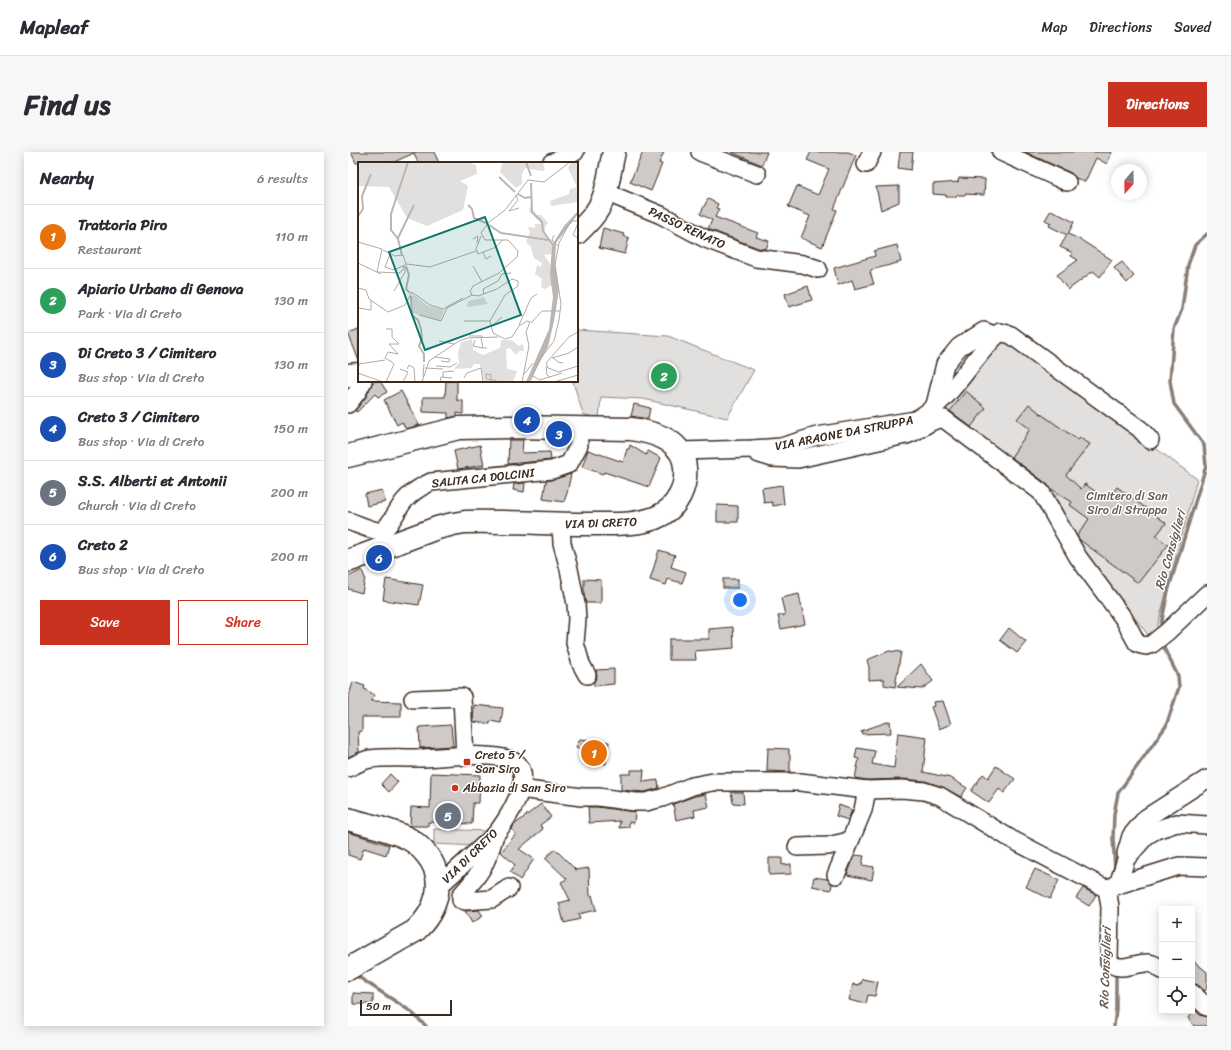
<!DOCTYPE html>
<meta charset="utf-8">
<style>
body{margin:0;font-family:Sriracha,sans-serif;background:#f7f7f7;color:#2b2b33}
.controls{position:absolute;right:12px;bottom:12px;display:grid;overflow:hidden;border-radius:0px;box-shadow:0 2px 10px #0003}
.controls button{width:36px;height:36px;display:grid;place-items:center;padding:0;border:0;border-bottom:1px solid #e1e1e2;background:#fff;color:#2b2b33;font:20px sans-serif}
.compass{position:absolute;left:763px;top:12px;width:36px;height:36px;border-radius:50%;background:#fff;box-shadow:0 2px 10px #0003;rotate:200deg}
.scale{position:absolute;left:12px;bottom:10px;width:92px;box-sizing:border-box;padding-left:4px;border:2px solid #3b2a1e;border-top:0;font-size:11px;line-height:14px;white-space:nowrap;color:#3b2a1e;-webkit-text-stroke:3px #fff;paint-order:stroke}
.you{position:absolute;left:392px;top:448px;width:14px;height:14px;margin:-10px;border:3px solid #fff;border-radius:50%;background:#1a73e8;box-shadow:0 0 0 6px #1a73e833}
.badge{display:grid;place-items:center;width:26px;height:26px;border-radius:50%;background:#c8321e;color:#fff;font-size:13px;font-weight:700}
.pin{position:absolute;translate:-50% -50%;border:2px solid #fff;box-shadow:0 1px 4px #0006}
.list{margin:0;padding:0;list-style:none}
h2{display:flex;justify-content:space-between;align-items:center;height:52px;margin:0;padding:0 16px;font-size:17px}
h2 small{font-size:13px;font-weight:400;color:#7c7c81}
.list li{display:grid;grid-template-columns:26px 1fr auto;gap:12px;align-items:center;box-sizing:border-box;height:64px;padding:0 16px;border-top:1px solid #e1e1e2}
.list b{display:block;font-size:15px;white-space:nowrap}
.list p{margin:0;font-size:13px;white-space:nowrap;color:#7c7c81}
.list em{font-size:13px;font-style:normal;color:#7c7c81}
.actions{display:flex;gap:8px;padding:12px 16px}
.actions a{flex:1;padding:9px 0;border:1px solid #c8321e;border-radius:0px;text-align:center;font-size:14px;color:#c8321e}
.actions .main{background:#c8321e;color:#fff}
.icon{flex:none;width:22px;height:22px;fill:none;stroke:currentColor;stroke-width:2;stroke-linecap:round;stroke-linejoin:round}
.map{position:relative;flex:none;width:859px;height:874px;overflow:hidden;border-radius:0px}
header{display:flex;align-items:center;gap:24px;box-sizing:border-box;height:56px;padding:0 20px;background:#fff;border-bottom:1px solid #e1e1e2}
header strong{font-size:19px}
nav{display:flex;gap:22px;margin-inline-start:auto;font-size:14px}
.intro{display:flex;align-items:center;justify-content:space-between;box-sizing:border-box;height:96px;padding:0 24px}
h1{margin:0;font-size:28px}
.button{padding:10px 18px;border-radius:0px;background:#c8321e;color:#fff;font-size:14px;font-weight:700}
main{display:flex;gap:24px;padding:0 24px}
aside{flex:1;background:#fff;border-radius:0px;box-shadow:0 2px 10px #0003}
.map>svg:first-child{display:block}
.green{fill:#e2e0de;stroke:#8e857e}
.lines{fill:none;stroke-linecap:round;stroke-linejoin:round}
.stream{stroke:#887e77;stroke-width:3.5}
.building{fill:#cfcac7;stroke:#3b2a1e}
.minor-casing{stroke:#3b2a1e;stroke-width:20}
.major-casing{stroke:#3b2a1e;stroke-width:25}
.minor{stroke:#fff;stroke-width:17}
.major{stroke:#fff;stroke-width:22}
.poi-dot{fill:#c8321e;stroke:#fff;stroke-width:1.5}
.labels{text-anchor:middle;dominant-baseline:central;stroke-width:3;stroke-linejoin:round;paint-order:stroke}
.street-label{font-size:12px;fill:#3b2a1e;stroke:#fff}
.park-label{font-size:12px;fill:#65584e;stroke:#fff}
.poi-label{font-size:12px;fill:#3b2a1e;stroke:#fff;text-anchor:start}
.water-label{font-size:13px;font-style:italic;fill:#685b52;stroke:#fff}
.inset-river{fill:none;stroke:#bcb6b3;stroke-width:2}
.inset-road{fill:none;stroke:#b1aaa5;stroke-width:1}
.view{fill:#0f766e;fill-opacity:0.15;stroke:#0f766e;stroke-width:2}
.inset-edge{fill:none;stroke:#3b2a1e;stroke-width:2}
</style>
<header>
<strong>Mapleaf</strong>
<nav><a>Map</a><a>Directions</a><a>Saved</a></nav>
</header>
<div class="intro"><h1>Find us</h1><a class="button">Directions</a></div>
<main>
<aside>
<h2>Nearby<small>6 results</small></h2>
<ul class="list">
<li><span class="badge" style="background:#e8710a">1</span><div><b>Trattoria Piro</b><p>Restaurant</p></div><em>110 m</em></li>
<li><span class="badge" style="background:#2e9e5b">2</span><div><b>Apiario Urbano di Genova</b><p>Park · Via di Creto</p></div><em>130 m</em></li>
<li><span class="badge" style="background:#1a4fb4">3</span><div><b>Di Creto 3 / Cimitero</b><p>Bus stop · Via di Creto</p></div><em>130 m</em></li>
<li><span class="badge" style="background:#1a4fb4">4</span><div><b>Creto 3 / Cimitero</b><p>Bus stop · Via di Creto</p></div><em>150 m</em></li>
<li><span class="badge" style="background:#6b7280">5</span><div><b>S.S. Alberti et Antonii</b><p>Church · Via di Creto</p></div><em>200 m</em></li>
<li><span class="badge" style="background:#1a4fb4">6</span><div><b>Creto 2</b><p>Bus stop · Via di Creto</p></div><em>200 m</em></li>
</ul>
<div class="actions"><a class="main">Save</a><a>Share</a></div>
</aside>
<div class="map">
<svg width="859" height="874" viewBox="0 0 859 874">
<rect width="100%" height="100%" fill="#fff"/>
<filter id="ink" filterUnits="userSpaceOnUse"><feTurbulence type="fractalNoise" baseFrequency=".025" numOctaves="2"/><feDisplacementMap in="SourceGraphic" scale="8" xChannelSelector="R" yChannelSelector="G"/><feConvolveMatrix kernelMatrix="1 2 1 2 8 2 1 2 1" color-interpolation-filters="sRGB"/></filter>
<g filter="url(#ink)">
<g class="green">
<polygon points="229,178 320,184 406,218 379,266 295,247 253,245 251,267 235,262 225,230 229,229"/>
<polygon points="657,184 849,327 808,479 800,483 730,391 705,339 595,262 598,255"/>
<polygon points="86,677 139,679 128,694 86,692"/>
</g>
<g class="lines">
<g class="stream">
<polyline points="814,477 813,473 820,439 858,314 856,293 826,252 822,229 826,177 834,157 840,113 847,93 859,82"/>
<polyline points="767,718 765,686 766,662 770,641 818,574 831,535 830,524 816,496 815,489"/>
<polyline points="9,824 62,859 78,874"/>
<polyline points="766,874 768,857 768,819"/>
</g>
</g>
<g class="building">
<polygon points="3,0 86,0 91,11 70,11 66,1 44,11 8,11"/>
<polygon points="295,0 316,0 311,11 314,12 303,39 282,30"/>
<polygon points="383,0 419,0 414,13"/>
<polygon points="463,0 500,0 508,3 486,57 489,58 474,95 453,86 462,64 440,55 449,34 470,43 481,17 459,8"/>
<polygon points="552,0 565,0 563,18 550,16"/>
<polygon points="677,0 764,0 759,12 748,6 737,30 728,26 723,21"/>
<polygon points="611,26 637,27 636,43 617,42 617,43 608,43 608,45 598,45 598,43 585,42 585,32 610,30"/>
<polygon points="551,34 551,50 533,58 528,35"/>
<polygon points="360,47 370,52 368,56 371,57 367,65 410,81 408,85 421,89 418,97 410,96 360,77 364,68 352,62"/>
<polygon points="703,58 726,70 720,82 733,88 764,108 752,125 745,119 720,138 709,123 730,108 723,104 725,101 712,95 719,83 701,74 703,71 697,68"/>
<polygon points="255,76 276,82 275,84 281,86 277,102 251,96"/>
<polygon points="549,93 553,110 523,118 523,120 522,120 526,132 507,137 504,128 490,133 486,116 527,104 526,99"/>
<polygon points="774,110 786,124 779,131 766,116"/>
<polygon points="460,134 464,148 441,155 437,142"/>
<polygon points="11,177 11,209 0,181"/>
<polygon points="28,229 32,229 39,240 30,245 27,242 9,260 7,259 18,245 24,231"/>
<polygon points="98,229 109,229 109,248 115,249 115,262 109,261 109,264 100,266 100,261 75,260 75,245 97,245"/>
<polygon points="53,239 67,265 71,273 58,277 54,270 49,273 36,248"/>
<polygon points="618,239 638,256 623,275 602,259"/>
<polygon points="286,252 302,256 300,267 283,264"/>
<polygon points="681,252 693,262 730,288 732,286 742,292 718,323 733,337 737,332 759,348 769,335 818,371 808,384 820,393 790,431 732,388 729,384 741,367 722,353 724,350 702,336 699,332 663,305 682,277 669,267"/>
<polygon points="161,288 175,288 174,301 202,300 203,308 160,312"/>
<polygon points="132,293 136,313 110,317 106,299"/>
<polygon points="282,293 298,303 300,299 313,306 301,335 256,320 255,322 234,315 240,298 275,310 279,297 281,297"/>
<polygon points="223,322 219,341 216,350 195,347 198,329 207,327"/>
<polygon points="177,331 176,340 165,338 166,332"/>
<polygon points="434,333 436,352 425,354 424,350 416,351 414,336"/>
<polygon points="34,338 37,350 19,354 17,342"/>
<polygon points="369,353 390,354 390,370 369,370"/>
<polygon points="311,398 327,403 323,415 338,420 334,431 320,427 318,433 302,428"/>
<polygon points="14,418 17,426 14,441 0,437 0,425"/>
<polygon points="38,427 75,433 71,453 35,448"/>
<polygon points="236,427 253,428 253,451 238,451 236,443"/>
<rect x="375" y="427" width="15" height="9"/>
<polygon points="451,442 457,472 433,477 430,464 437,463 433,446"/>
<polygon points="385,475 386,496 347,499 348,508 321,508 321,487 361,487 361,477"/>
<polygon points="661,476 678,490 669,501 652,488"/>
<polygon points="541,499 553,500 547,535 536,533 536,527 521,528 521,515 519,508"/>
<polygon points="573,512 585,529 574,537 549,535"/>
<polygon points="266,517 266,532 246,534 246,530 249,524 248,518"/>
<polygon points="5,530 17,534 16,537 27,543 23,549 53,550 53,565 14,565 14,579 10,580 11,600 0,605 0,547"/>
<polygon points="595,549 603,572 591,577 583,555 586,554 585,550"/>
<polygon points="126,553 155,556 153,571 142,569 142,572 125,570"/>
<polygon points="542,569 543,581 514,582 513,579"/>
<polygon points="103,573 105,594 72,596 71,575"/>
<polygon points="550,581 579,585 575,620 603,626 619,636 613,645 595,635 577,629 555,627 519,628 507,626 511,607 507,606 509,596 527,599 524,612 546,616"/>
<polygon points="232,587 261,590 258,612 246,610 246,605 234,604 235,598 228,595"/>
<polygon points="420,596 441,597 441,603 442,603 442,620 419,619"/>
<polygon points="648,614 667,627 656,641 651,637 641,651 623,639 635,622 640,626"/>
<polygon points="283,618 296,618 295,630 310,628 311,636 297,640 273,638 273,622 283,622"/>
<polygon points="83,621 132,623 131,651 125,651 124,672 80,670 80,674 62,674 63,655 82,656"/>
<polygon points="42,622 50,630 41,640 33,632"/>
<polygon points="383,640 395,640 396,652 385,651"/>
<polygon points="358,642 361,655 346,658 347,664 328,668 325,652 347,644"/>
<polygon points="193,652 203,665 192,673 195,677 171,697 186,707 172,728 162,720 167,713 153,700 168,682 164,677 166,673"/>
<polygon points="491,653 504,658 500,668 488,664"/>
<polygon points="240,655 249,655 287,660 286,671 281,670 281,675 271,676 272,669 241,671"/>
<polygon points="0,680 41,693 38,703 16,696 12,707 0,703"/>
<polygon points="207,697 228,718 241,716 242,744 244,743 248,758 230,762 232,767 216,771 211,751 222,748 213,730 219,727 197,706"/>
<polygon points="507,703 516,704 514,713 526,715 524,728 499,723"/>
<polygon points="421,706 434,706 434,713 443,712 443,722 421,723"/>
<polygon points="687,717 711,728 702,747 678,735"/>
<polygon points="466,725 479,727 484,732 483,738 464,734"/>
<polygon points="735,736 748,743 741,754 728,746"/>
<polygon points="131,758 135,764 124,771 117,759"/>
<polygon points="844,808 859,820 859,836 857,839 850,833 844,831"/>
<polygon points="514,827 530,830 527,844 520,843 518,852 501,848 505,832 511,833 511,831 513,832"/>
<polygon points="5,841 25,842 25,852 5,852"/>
<polygon points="844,855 852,863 859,865 859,874 846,874 840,866 842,863 839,859 844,859"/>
</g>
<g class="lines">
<g class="minor-casing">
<g id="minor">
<polyline points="352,0 409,22"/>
<polyline points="653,0 719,30"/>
<polyline points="203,11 227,0"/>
<polyline points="518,12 524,0"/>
<polyline points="257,40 313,63 358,87 408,106 455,112 470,117"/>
<polyline points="0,252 10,239 15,229"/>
<polyline points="587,253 597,212 611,195 636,179 648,184"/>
<path d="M405 297 411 302 424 306 450 307 553 284C569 283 582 265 596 267L693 340 730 405 776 467 789 491 793 493 798 494 804 492 819 480 859 442"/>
<path d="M332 299 405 297 433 295 469 284 567 268C604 249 622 208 652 180L663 183 792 277 802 288"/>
<path d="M0 369C7 371 27 380 33 379 40 378 51 354 57 348 64 340 74 334 83 330L204 318 221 312 231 293 230 276"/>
<polyline points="213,372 214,391 221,417 228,452 229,467 227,491 233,512 239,523"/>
<polyline points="65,547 114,545 117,605"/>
<path d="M0 616C7 613 15 608 22 607 36 605 56 606 71 606 98 605 129 601 156 606 161 607 166 609 170 612 185 629 158 669 147 683L90 735"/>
<polyline points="173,634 179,638 234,645 250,645 287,650 298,650 314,646 344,634 365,630 452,630 519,638 554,637 576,639 592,644 663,687 755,735 759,736 770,733 831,714 859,715"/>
<path d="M147 683C139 711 133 721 113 743V748L117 749 144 747 161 736"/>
<polyline points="449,695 480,694 501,689"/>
<polyline points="778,701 783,684 798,666 859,627"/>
<polyline points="488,723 515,658 519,638"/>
<polyline points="770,733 778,707 799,683 808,678 829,671 859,673"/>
<path d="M759 736 762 755 761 809C769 822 788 810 800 811 806 811 810 815 814 818"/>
<polyline points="844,841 859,855"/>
</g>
</g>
<g class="major-casing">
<g id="major">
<path d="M229 81C236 74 243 68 248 60 260 43 261 20 266 0"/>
<polyline points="0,223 11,222"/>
<path d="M0 304 111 276 162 275 283 277C303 280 330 286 336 309 341 333 330 357 307 366 288 373 267 372 247 372 203 372 160 369 117 370L105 372 89 376 0 409"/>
<path d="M0 667C20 673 42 677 61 687 69 691 74 697 79 703 99 728 89 759 67 779L0 817"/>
</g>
</g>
<use href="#minor" class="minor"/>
<use href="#major" class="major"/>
</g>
</g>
<g class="poi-dot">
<rect x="115" y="606" width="8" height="8" rx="2"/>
<circle cx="107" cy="636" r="4"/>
</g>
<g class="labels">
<g class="street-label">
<text transform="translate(339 76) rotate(25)">PASSO RENATO</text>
<text transform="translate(496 281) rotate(-11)">VIA ARAONE DA STRUPPA</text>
<text transform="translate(135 326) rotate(-6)">SALITA CA DOLCINI</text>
<text transform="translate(253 371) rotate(-2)">VIA DI CRETO</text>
<text transform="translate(122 704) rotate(-44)">VIA DI CRETO</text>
</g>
<g class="park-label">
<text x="779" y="344">Cimitero di San<tspan x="779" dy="14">Siro di Struppa</tspan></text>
</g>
<g class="poi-label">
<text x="127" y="603">Creto 5 /<tspan x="127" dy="14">San Siro</tspan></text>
<text x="115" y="636">Abbazia di San Siro</text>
</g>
<g class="water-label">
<text transform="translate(822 398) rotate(-74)">Rio Consiglieri</text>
<text transform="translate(757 816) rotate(-88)">Rio Consiglieri</text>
</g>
</g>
<g transform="translate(10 10)">
<rect width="220" height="220" fill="#fff"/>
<path d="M0 0H109L118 3 119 12 102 19 110 24 105 48 69 64 49 56 31 25 0 24ZM147 0H185L187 8 184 9 167 6 164 12V22L158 26 142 10 144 2ZM213 0H220V40L193 44 192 39 211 32 212 27 219 25 210 6ZM172 44 179 53H183L190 61 187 64V72L196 81 193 92 186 93 193 103 194 123 187 127 183 125 184 117 177 112 179 103 183 105 184 101 176 96 173 85 168 80 172 70 170 65 177 66V62H184L171 49ZM54 131 70 144 86 148 82 159 55 151ZM124 133 130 142 109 145 110 139 124 136ZM114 177 115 188 125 193 142 186 143 178H153L161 184 165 182 166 189H161L158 193 152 186 148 187 149 207 159 209 155 220H126L122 202H116L113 206 96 207 101 201 100 191 103 180Z" fill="#e2e0de"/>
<path d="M220 49V52L198 81 197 101 201 128 196 159 190 185 171 220H168L191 167 195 135 192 113 194 83 206 64Z" fill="#bcb6b3"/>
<path class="inset-river" d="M168 0 173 14M141 15 157 30M173 21 174 50 184 60 185 69 195 83M160 32 167 36 173 35M110 43 114 47 116 56 128 61M0 54 5 47 4 34 13 12M131 63 143 71 190 78M40 76 56 43M44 93 40 77 33 68V52L50 0M48 104 51 113 48 127 52 131M53 134 54 153 60 158 63 167 64 177 61 184 66 192V200"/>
<path class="inset-road" d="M158 33 160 38 151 49 161 46M220 61 215 73 220 76M196 73 194 78 200 84M123 74 118 87 120 92 136 86 145 78M115 77 120 74 119 81M0 80 24 87 19 110 41 111 45 108 46 103M25 88 37 94 45 93 48 102M125 90 128 97 133 94M32 92 27 105 36 108 49 102 72 105 118 89M0 101 23 112M115 104 124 120M0 126 8 128 11 137 30 150 47 143 54 130 72 143 85 147 105 136M36 129 47 110V105M126 132 125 127 140 119 144 112 153 111M0 146 13 148V138M61 153 83 159 89 146 114 133M106 159H132M173 161 184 149H202M161 163 173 136 179 132M134 164 144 155M28 167H34V175L41 182H31L40 192 30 190 27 196 34 200M220 170 211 175 188 201 190 206 201 210 220 204M111 174H124V176M123 176 125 186H129M117 178 115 184 125 186M81 179 96 182M77 195 92 197 91 200 83 199M194 195 200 200 205 201M194 196 211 191 220 185M78 204 92 205 99 201M188 204 189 213 192 215M67 206 85 207M42 207 50 210 45 220M49 207 51 203 56 206 57 220M0 209 1 202 27 198M0 211 25 220M166 212 175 201M175 214 182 218 204 211M65 215 66 202M85 215V210L96 209M106 216 109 211 123 206 125 220M133 218V213L128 212V216L130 217 133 218H137L140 220M28 220 36 202 34 200M64 220 71 199 101 179 110 176 140 175M82 220 83 215 94 216M164 220 171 184 168 170 172 160 169 159 161 164 154 175 147 177 135 171 132 159 147 133 160 124V119L154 117 139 127 120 134 114 133 112 129 115 124 141 111 159 95 160 89 150 78H127L123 71 130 61 147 48 170 18 186 20 212 0M172 220 182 197 196 179 201 158 203 142 197 103 201 81 210 64 215 59H220M196 220 220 213"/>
<path class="view" d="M127 55 163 153 67 188 31 90Z"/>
<rect width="220" height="220" class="inset-edge"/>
</g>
</svg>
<div class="controls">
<button>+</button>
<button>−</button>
<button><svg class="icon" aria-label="locate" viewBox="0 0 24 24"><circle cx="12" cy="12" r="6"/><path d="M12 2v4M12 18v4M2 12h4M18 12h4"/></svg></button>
</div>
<svg class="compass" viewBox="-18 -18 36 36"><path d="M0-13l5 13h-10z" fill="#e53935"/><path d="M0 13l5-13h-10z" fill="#7c7c81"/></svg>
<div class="scale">50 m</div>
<div class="you"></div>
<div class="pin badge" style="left:246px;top:601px;background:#e8710a">1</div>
<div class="pin badge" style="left:316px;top:224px;background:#2e9e5b">2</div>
<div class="pin badge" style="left:211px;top:282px;background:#1a4fb4">3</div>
<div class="pin badge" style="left:179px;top:268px;background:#1a4fb4">4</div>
<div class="pin badge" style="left:100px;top:664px;background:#6b7280">5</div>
<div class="pin badge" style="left:31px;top:406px;background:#1a4fb4">6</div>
</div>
</main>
